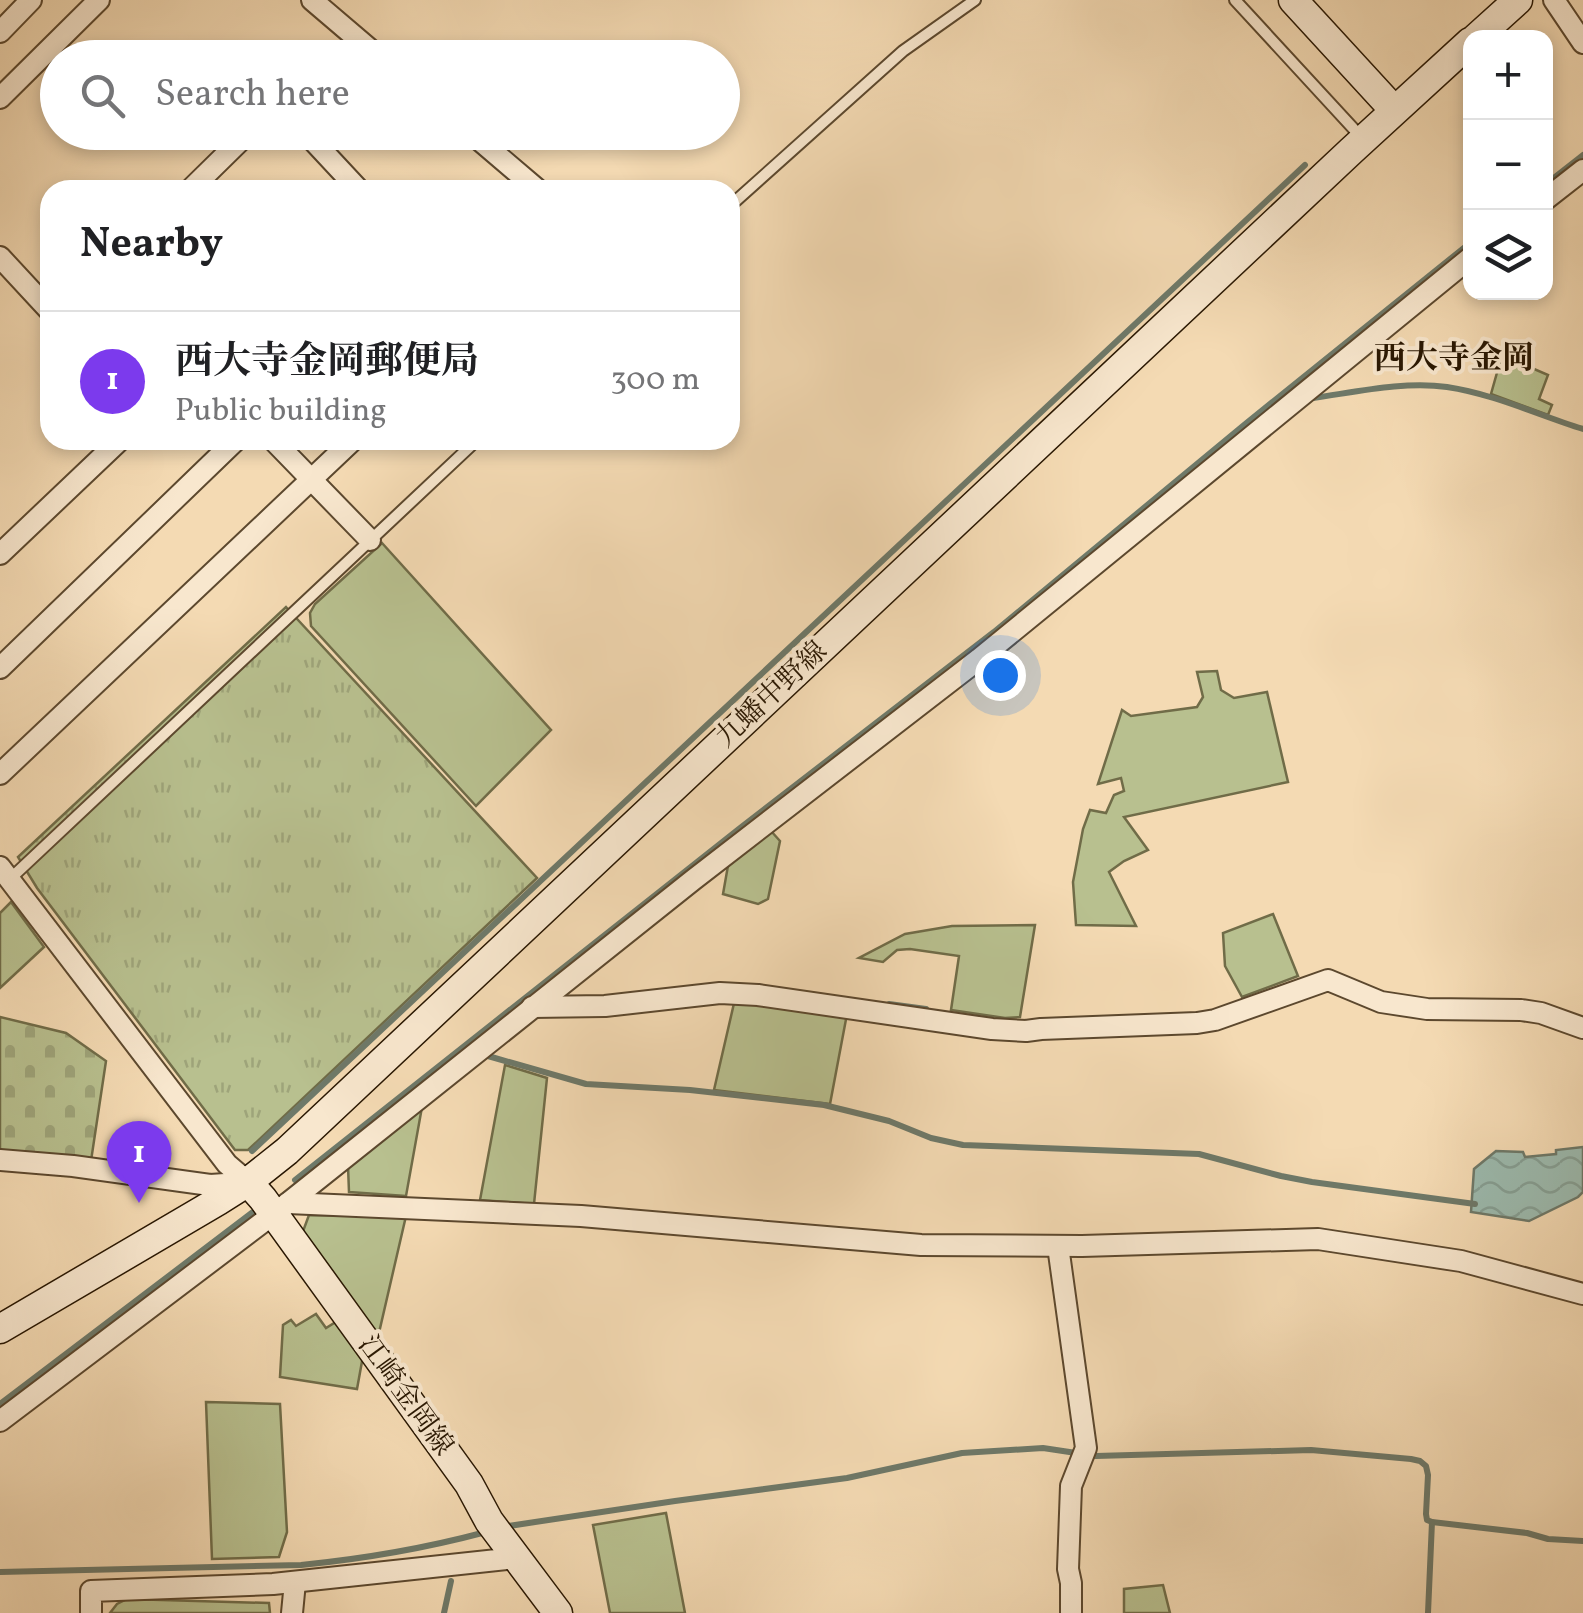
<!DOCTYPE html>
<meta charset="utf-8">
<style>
body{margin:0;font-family:Vollkorn,"Noto Serif JP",serif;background:#f6f6f6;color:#202124}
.controls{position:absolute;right:30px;top:30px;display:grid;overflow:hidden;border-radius:20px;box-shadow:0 5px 15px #0003}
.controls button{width:90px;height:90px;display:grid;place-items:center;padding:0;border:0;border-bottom:2px solid #e0e0e0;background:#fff;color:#202124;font:50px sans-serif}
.you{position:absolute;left:1000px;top:675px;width:35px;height:35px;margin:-25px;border:8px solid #fff;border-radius:50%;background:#1a73e8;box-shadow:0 0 0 15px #1a73e833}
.badge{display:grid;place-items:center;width:65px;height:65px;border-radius:50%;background:#7c3aed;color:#fff;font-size:32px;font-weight:700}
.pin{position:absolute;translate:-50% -82px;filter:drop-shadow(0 2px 5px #0008)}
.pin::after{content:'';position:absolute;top:52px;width:35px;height:30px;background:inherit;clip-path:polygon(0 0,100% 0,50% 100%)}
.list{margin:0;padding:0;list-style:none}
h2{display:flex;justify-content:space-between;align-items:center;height:130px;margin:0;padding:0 40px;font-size:42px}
h2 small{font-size:32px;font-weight:400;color:#757577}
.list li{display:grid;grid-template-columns:65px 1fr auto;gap:30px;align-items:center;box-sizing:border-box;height:140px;padding:0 40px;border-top:2px solid #e0e0e0}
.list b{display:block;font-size:38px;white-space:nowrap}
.list p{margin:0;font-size:32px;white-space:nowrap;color:#757577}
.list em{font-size:32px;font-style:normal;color:#757577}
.icon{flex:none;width:55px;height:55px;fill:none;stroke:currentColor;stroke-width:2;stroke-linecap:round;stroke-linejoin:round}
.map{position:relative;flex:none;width:1583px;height:1613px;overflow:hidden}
.search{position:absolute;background:#fff;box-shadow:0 5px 15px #0003;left:40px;top:40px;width:700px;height:110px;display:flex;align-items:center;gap:25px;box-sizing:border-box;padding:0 35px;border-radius:55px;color:#757577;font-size:38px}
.panel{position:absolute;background:#fff;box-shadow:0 5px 15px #0003;left:40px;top:180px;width:700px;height:270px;border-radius:30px}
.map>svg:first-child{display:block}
.grass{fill:#b8c08f;stroke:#706c48;stroke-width:2.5}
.cemetery{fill:url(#cemetery-stones);stroke:#706c48;stroke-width:2.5}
.park{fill:url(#park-tufts);stroke:#706c48;stroke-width:2.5}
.water{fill:url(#water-waves);stroke:#6e7969;stroke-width:2.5}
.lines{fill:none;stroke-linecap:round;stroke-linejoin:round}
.stream{stroke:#6e7969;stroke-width:6}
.lane-casing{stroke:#5c482e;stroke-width:14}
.street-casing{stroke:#5c482e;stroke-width:24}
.secondary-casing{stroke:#291702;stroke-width:31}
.lane{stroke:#f8e7ce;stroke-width:10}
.street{stroke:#f8e7ce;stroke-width:20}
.secondary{stroke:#f8e7ce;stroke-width:28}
.labels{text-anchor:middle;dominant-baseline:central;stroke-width:8;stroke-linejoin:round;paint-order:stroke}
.street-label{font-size:28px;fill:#291702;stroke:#f8e7ce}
.quarter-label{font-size:32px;font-weight:bold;fill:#291702;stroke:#f8e7ce}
</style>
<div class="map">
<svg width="1583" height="1613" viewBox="0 0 1583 1613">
<defs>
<pattern id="cemetery-stones" width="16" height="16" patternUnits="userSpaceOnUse" patternTransform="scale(2.5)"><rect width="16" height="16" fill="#b8c08f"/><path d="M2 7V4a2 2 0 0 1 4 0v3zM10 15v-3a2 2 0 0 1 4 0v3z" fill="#9ea47a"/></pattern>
<pattern id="park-tufts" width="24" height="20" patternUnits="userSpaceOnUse" patternTransform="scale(2.5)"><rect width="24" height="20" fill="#b8c08f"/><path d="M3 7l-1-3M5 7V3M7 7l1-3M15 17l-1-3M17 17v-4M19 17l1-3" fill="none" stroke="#9ea47a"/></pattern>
<pattern id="water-waves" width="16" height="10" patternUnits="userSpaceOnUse" patternTransform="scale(2.5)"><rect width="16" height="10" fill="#9cbaae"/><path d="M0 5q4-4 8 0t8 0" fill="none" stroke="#869f94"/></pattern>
</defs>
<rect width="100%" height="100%" fill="#f4dab3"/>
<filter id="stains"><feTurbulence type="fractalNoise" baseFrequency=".002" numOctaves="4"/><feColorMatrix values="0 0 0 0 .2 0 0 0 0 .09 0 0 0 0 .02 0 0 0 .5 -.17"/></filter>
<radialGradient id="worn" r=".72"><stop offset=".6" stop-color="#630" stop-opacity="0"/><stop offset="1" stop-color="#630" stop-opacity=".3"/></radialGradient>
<g class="grass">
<polygon points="1502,355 1548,375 1539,399 1552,405 1548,415 1491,394"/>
<polygon points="382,543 551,730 476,806 311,626 310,613 315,604"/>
<polygon points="1217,671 1221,690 1234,698 1267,692 1288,782 1124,817 1148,850 1124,861 1109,872 1136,926 1076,925 1073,882 1083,829 1090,810 1106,813 1114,795 1124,791 1121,778 1098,784 1122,710 1131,716 1197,707 1203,697 1197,672"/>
<polygon points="771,831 780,841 768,899 758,904 723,894 729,860"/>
<polygon points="11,902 44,947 0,988 0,913"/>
<polygon points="1273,914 1298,976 1242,997 1225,966 1223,933"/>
<polygon points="1035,925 1020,1017 1005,1018 951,1010 959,956 910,949 897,950 883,962 859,958 905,934 952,926"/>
<polygon points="735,999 847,1014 830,1104 714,1090"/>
<polygon points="505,1065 547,1078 534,1204 480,1200"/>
<polygon points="422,1107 406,1196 349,1192 348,1166"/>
<polygon points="309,1215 406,1216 378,1337 302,1234"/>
<polygon points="316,1314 326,1328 339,1320 363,1356 357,1389 280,1377 283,1325 291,1320 296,1326"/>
<polygon points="206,1402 280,1404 287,1532 279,1557 212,1559"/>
<polygon points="666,1513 685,1613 610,1613 593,1525"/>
<polygon points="1163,1585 1170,1613 1124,1613 1124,1589"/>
<polygon points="127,1599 269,1603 270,1613 110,1613 117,1604"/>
</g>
<polygon class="cemetery" points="0,1017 66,1033 106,1061 91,1161 0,1154"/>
<polygon class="park" points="286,607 537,878 248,1150 235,1150 37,888 18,857"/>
<polygon class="water" points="1583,1147 1583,1192 1578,1197 1529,1221 1471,1212 1474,1169 1496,1151 1523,1152 1525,1157 1556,1154 1556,1150"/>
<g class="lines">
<g class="stream">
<polyline points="1546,184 1583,155"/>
<path d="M1313 398C1356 392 1404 381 1447 387 1494 394 1538 415 1583 429"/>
<polyline points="889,1004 926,1009"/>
<polyline points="488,1056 586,1084 690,1090 824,1105 889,1121 931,1138 963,1145 1199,1154 1281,1176 1312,1182 1475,1204"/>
<polyline points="252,1151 1305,165"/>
<polyline points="295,1180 740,828 994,632 1244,425 1470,243"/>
<polyline points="0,1404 253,1212"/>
<polyline points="502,1527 675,1501 847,1478 962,1453 1043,1448 1096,1456 1311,1450 1411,1459 1420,1461 1426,1466 1428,1475 1426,1514 1427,1520 1432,1522 1527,1533 1548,1539 1583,1541"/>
<path d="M0 1572 301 1565C362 1559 426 1548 486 1532"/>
<polyline points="444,1613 451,1581"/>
<polyline points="1428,1613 1432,1522"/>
</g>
<g class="lane-casing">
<g id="lane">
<polyline points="1235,0 1363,139"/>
<polyline points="730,206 903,51 975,0"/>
<polyline points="10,879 477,440"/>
</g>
</g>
<g class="street-casing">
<g id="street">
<polyline points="312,0 380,58"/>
<polyline points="1554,0 1583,43"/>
<polyline points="0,32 31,0"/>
<polyline points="0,98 99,0"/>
<polyline points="305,132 359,190"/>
<polyline points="470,132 538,190"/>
<polyline points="190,190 249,132"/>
<polyline points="1546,199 1583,170"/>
<polyline points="0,257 50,311"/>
<polyline points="273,440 370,540"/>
<polyline points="0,554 120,440"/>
<polyline points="0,668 236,440"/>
<polyline points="0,774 353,440"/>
<polyline points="0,867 227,1164 248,1182"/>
<polyline points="532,1007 605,1006 720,993 758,995 992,1029 1026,1031 1041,1029 1197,1023 1215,1020 1328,980 1381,1002 1427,1009 1521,1010 1541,1013 1583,1028"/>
<polyline points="0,1160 73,1166 210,1185 241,1183"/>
<polyline points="288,1203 693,880 979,659 1470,258"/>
<polyline points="1058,1246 1086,1448 1071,1486 1068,1569 1071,1583 1071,1613"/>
<polyline points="0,1421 288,1203 581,1216 921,1245 1082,1246 1318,1239 1461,1261 1583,1294"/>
<polyline points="91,1613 91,1591 273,1584 516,1558"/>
<polyline points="292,1613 295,1582"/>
</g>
</g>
<g class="secondary-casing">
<g id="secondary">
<polyline points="1293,0 1394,110"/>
<polyline points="1476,38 1518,0"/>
<polyline points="248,1182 263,1199 469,1484 489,1521 558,1613"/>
<polyline points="0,1329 218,1201 248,1182 287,1151 1351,151 1470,42"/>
</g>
</g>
<use href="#lane" class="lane"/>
<use href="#street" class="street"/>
<use href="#secondary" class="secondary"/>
</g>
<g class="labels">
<g class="street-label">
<text transform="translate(772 695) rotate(-43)">九蟠中野線</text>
<text transform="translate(405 1396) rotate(54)">江崎金岡線</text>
</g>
<g class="quarter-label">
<text x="1454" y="360">西大寺金岡</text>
</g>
</g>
<rect width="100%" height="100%" filter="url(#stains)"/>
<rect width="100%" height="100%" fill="url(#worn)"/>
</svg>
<div class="controls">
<button>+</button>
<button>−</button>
<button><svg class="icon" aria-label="layers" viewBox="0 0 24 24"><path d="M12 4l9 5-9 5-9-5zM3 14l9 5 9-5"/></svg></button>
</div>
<div class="you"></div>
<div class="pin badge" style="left:139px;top:1203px">1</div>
<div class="search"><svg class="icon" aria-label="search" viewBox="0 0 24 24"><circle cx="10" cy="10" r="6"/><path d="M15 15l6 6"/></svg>Search here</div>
<section class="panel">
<h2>Nearby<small></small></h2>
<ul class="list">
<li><span class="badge">1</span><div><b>西大寺金岡郵便局</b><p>Public building</p></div><em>300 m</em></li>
</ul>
</section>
</div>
